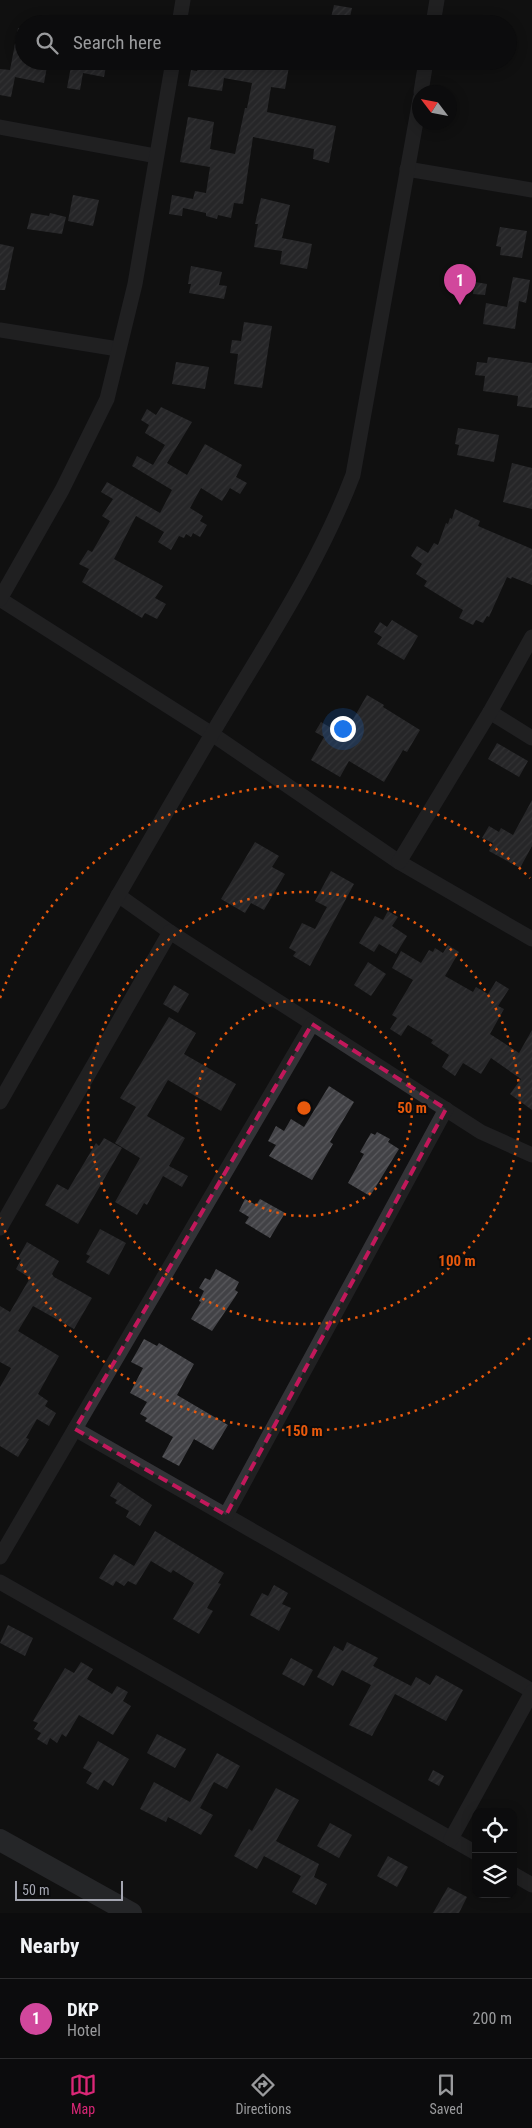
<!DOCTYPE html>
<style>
body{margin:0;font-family:"Roboto Condensed",sans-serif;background:#151516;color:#f1f3f6}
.controls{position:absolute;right:15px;bottom:15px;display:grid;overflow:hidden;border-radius:10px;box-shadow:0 2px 12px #0003}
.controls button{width:45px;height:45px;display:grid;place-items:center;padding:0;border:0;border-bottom:1px solid #2c2c2e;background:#0c0c0d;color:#f1f3f6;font:25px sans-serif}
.compass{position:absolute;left:412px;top:85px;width:45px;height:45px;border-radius:50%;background:#0c0c0d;box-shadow:0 2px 12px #0003;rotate:302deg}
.scale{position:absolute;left:15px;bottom:12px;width:108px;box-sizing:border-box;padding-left:5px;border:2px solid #a3a5b0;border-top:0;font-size:14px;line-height:18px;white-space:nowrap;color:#a3a5b0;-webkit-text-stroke:4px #0b0b0c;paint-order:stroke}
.you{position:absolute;left:342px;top:728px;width:18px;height:18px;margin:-12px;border:4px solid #fff;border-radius:50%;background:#1a73e8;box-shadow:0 0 0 8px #1a73e833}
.badge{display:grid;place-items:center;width:32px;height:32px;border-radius:50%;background:#db2777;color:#fff;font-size:16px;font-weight:700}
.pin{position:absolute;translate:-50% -41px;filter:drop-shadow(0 1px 2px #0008)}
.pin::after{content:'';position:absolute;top:26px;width:18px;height:15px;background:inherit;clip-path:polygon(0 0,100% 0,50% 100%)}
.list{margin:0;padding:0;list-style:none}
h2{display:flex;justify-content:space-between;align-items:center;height:65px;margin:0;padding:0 20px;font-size:21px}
h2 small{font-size:16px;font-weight:400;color:#9a9b9d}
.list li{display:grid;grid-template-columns:32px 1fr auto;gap:15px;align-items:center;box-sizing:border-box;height:80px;padding:0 20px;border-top:1px solid #2c2c2e}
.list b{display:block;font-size:19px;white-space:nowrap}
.list p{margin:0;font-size:16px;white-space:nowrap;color:#9a9b9d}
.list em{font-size:16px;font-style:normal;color:#9a9b9d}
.icon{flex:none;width:28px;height:28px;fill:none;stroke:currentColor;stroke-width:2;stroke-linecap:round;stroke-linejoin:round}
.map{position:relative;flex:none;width:532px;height:1913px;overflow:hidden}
.search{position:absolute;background:#0c0c0d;box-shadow:0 2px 12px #0003;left:15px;right:15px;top:15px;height:55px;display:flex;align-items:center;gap:12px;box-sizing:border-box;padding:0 18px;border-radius:28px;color:#9a9b9d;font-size:19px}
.sheet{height:145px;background:#0c0c0d}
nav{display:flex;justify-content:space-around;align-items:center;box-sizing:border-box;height:70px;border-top:1px solid #2c2c2e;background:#0c0c0d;font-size:14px;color:#9a9b9d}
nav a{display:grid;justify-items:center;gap:2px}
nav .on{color:#db2777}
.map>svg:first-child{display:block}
.building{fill:url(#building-hatch)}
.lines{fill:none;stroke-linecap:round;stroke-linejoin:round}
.street{stroke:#333337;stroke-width:15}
.secondary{stroke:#3f4045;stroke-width:22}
.marked{fill:none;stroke:#c2185b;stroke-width:4;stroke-dasharray:10 6;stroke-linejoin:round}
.ring{fill:none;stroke:#e8590c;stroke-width:2.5;stroke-dasharray:2.5 5}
.centre{fill:#e8590c;stroke:#0b0b0c;stroke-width:2.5}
.ring-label{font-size:15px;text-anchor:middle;font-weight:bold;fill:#e8590c;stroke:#0b0b0c;stroke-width:4;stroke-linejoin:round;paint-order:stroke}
</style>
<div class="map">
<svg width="532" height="1913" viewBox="0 0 532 1913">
<defs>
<pattern id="building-hatch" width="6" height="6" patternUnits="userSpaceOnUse" patternTransform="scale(1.25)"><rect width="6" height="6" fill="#424246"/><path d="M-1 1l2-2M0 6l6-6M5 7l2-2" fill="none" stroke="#5a5a5e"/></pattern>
</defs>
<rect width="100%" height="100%" fill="#101011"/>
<g class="building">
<polygon points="334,5 352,8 349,21 331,18"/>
<polygon points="18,28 24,28 24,61 48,61 44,83 15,77 11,97 0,95 0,69 10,70"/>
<polygon points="72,61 107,61 104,77 83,73 80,90 67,88"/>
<polygon points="199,61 290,61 285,89 271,87 267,112 336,126 329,163 313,159 314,149 253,137 243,204 234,203 231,218 218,215 217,219 206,216 206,213 183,208 182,216 169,214 172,195 193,199 195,191 206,193 210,167 180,162 188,117 214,122 210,149 235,154 245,108 247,108 252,83 224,78 222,91 188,86 191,70 197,71"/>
<polygon points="73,195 99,200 93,226 68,221"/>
<polygon points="261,198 290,205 282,238 312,244 307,269 280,264 282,251 254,247 258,224 255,224"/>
<polygon points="31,213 49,216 50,213 66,217 62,234 27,229"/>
<polygon points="500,227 527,231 522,258 500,255 501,247 496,246"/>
<polygon points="0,244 14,247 5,290 0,290"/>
<polygon points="191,266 222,272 219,285 227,286 224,299 189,293 191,284 188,284"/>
<polygon points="513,277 530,280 526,303 519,301 515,329 483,324 486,303 507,307"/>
<polygon points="475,282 487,284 485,295 473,294"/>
<polygon points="244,322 272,326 262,388 234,384 238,354 230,353 232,340 241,341"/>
<polygon points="488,357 532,363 532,408 517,406 518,396 483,391 485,376 475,375 477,362 487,363"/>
<polygon points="176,362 209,367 205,389 172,384"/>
<polygon points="161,407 192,422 167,463 187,475 205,444 242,465 236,477 247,483 240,494 230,488 222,501 201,488 190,508 203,516 200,521 207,525 200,537 193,533 191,537 186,534 184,538 179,536 171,550 158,542 164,532 136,516 114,559 163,586 155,598 166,604 157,619 145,613 142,618 82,582 89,569 79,564 88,550 92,552 110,521 102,516 113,499 101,492 107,482 160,513 172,490 132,466 137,456 153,465 165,445 145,433 149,425 141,420 147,409 156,415"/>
<polygon points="458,428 499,435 494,462 457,455 459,445 455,444"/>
<polygon points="512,463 532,468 532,509 503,502"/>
<polygon points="455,509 480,521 478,526 532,549 532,585 512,577 511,579 507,577 489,617 487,616 483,623 476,620 473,625 459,618 463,610 424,586 427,581 416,574 422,564 411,556 417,546 428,553 434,543 438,545 446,523 448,524 450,518 452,519"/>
<polygon points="392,620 418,636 404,660 377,644 382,637 374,632 380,622 387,627"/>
<polygon points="367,695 384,705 383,707 420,730 407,752 403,750 384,782 349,761 340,777 311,760 324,737 315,732 321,722 333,729 337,722 348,728"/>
<polygon points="497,743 528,761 519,777 488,759"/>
<polygon points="532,800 532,846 520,868 489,851 493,843 482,838 489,826 499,832 501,828 513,835"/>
<polygon points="255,842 279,856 272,867 285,874 264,910 251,903 245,913 221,899"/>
<polygon points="331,871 354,884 310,966 293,956 296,952 289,948 302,923 315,929 327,907 315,901"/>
<polygon points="388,911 398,917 392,926 407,936 396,954 379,944 374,952 359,943 375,916 383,920"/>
<polygon points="448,945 459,952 445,976 473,992 476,987 488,994 496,981 509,989 498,1006 504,1009 490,1034 519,1053 532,1030 532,1110 510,1094 521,1079 491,1058 481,1074 463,1063 455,1076 442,1067 449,1055 431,1043 433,1040 408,1025 401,1036 390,1029 397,1018 392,1015 413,980 392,968 401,951 421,963 429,950 433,952 435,948 443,953"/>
<polygon points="368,962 386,974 371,996 354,985"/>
<polygon points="174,985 189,994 178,1013 163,1004"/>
<polygon points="169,1017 196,1033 184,1054 236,1084 221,1111 168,1080 147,1116 185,1138 169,1166 188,1176 182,1187 163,1176 147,1205 144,1203 137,1215 115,1202 140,1158 115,1143 136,1107 120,1098"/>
<polygon points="329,1086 354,1102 330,1142 333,1144 312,1180 269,1156 276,1145 268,1141 276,1126 284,1131 291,1119 304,1127"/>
<polygon points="377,1132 390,1139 388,1142 399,1149 370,1196 348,1183 364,1154 360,1152 371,1133 375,1135"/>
<polygon points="104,1138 122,1148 78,1224 45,1205 57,1184 68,1190 96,1143 99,1146"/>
<polygon points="245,1199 256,1205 260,1199 285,1213 270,1238 245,1223 249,1217 239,1211"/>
<polygon points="100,1229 126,1243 109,1275 86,1262 90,1256 86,1254"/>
<polygon points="27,1242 59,1261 52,1274 54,1277 92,1298 74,1329 33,1306 18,1331 59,1356 38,1394 48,1401 45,1406 56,1413 49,1426 37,1419 26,1438 29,1439 18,1457 0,1446 0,1387 11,1368 0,1362 0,1306 10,1312 30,1278 16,1269 21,1260 18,1258"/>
<polygon points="216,1269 239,1282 235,1290 238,1292 235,1297 212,1331 191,1319 201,1302 199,1301 204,1291 199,1288 205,1278 210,1280"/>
<polygon points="144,1339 157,1346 159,1343 194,1364 177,1395 228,1425 213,1450 194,1439 179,1466 162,1457 173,1437 145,1421 147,1418 140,1414 147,1402 130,1393 143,1368 131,1362"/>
<polygon points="118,1482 152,1505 140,1526 126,1517 129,1511 115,1503 117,1500 110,1496"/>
<polygon points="155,1531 224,1573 218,1583 221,1584 207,1608 213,1611 199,1634 173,1619 194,1583 173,1570 171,1573 151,1561 136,1585 128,1581 124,1586 116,1581 113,1586 99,1578 114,1554 134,1566"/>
<polygon points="274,1585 288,1593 282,1604 291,1608 279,1631 250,1615 262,1593 268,1596"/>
<polygon points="8,1625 33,1638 25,1656 0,1643"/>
<polygon points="347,1642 378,1658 373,1666 411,1686 416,1677 430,1685 436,1675 463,1690 446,1721 395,1694 372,1736 349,1725 371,1685 342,1670 333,1686 317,1677 334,1646 343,1651"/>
<polygon points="291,1658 313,1670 304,1686 282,1674"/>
<polygon points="81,1662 93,1669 87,1679 112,1694 117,1686 128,1692 123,1701 131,1706 113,1735 79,1715 66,1737 62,1734 57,1743 50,1738 47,1745 37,1739 41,1733 34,1729 38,1723 33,1721 65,1668 74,1673"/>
<polygon points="157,1734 186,1749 175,1768 147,1753"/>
<polygon points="98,1741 129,1759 113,1786 104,1780 98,1790 86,1783 92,1773 83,1768"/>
<polygon points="217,1753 240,1766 227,1789 214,1782 200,1808 213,1815 201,1835 168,1817 166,1822 140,1809 154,1782 190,1802"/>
<polygon points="433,1770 444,1776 439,1786 428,1780"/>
<polygon points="276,1788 299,1800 276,1841 319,1864 314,1877 327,1884 316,1905 292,1892 301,1876 264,1856 257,1869 234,1856 249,1829 252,1831"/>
<polygon points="330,1823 352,1835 339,1858 317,1846"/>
<polygon points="388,1856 408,1867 397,1887 377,1876"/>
<polygon points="448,1887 467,1897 459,1913 433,1913"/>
</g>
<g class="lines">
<g class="street">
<polyline points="179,24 183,0"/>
<polyline points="433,24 437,0"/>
<polyline points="421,92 426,61"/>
<polyline points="0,127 156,156"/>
<polyline points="407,169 532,190"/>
<polyline points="0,330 118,349"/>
<polyline points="0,599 212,734 399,862 532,939"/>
<polyline points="0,599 62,490 107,399 135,284 173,61"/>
<polyline points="490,712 532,738"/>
<polyline points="399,862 490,712 532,637"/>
<polyline points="118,895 170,932 481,1132 532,1155"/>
<path d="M0 1102C70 979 140 856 212 734 262 649 318 567 353 475L420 99"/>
<polyline points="0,1228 170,932"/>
<polyline points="75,1429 532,1691"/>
<polyline points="226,1515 446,1109"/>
<polyline points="0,1557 312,1024"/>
<polyline points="0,1582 476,1853"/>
<polyline points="451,1839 532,1692"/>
<polyline points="513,1874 532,1885"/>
</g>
<polyline class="secondary" points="0,1840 131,1913"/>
</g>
<path d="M0 0H532V1913H0ZM312 1024 446 1109 226 1515 75 1429Z" fill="#101011" fill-opacity=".55" fill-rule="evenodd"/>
<path class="marked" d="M312 1024 446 1109 226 1515 75 1429Z"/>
<g class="ring">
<circle cx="304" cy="1108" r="108"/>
<circle cx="304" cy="1108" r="216"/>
<path d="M530 1338A323 323 0 0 1 0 1218M0 998A323 323 0 0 1 530 878"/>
</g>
<circle cx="304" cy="1108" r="8" class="centre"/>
<g class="ring-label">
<text x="412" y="1113">50 m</text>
<text x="457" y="1266">100 m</text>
<text x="304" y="1436">150 m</text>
</g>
</svg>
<div class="controls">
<button><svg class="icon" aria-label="locate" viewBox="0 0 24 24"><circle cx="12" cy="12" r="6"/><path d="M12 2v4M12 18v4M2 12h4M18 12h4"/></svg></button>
<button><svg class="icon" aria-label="layers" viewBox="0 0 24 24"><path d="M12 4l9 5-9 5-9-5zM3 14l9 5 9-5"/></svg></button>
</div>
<svg class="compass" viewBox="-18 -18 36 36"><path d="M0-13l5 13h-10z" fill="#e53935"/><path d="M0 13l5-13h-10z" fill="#9a9b9d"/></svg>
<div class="scale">50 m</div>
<div class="you"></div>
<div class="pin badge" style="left:460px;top:305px;background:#d1479c">1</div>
<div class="search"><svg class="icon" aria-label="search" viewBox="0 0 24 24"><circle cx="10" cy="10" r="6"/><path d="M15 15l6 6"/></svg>Search here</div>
</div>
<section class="sheet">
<h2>Nearby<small></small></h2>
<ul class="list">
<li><span class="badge" style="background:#d1479c">1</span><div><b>DKP</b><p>Hotel</p></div><em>200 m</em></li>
</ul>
</section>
<nav>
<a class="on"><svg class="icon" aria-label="map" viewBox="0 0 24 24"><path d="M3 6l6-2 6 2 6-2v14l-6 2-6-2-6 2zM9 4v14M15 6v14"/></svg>Map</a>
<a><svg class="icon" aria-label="directions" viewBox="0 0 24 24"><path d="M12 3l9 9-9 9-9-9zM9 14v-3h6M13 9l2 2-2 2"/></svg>Directions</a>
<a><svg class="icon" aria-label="saved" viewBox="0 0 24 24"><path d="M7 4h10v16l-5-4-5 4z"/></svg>Saved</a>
</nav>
